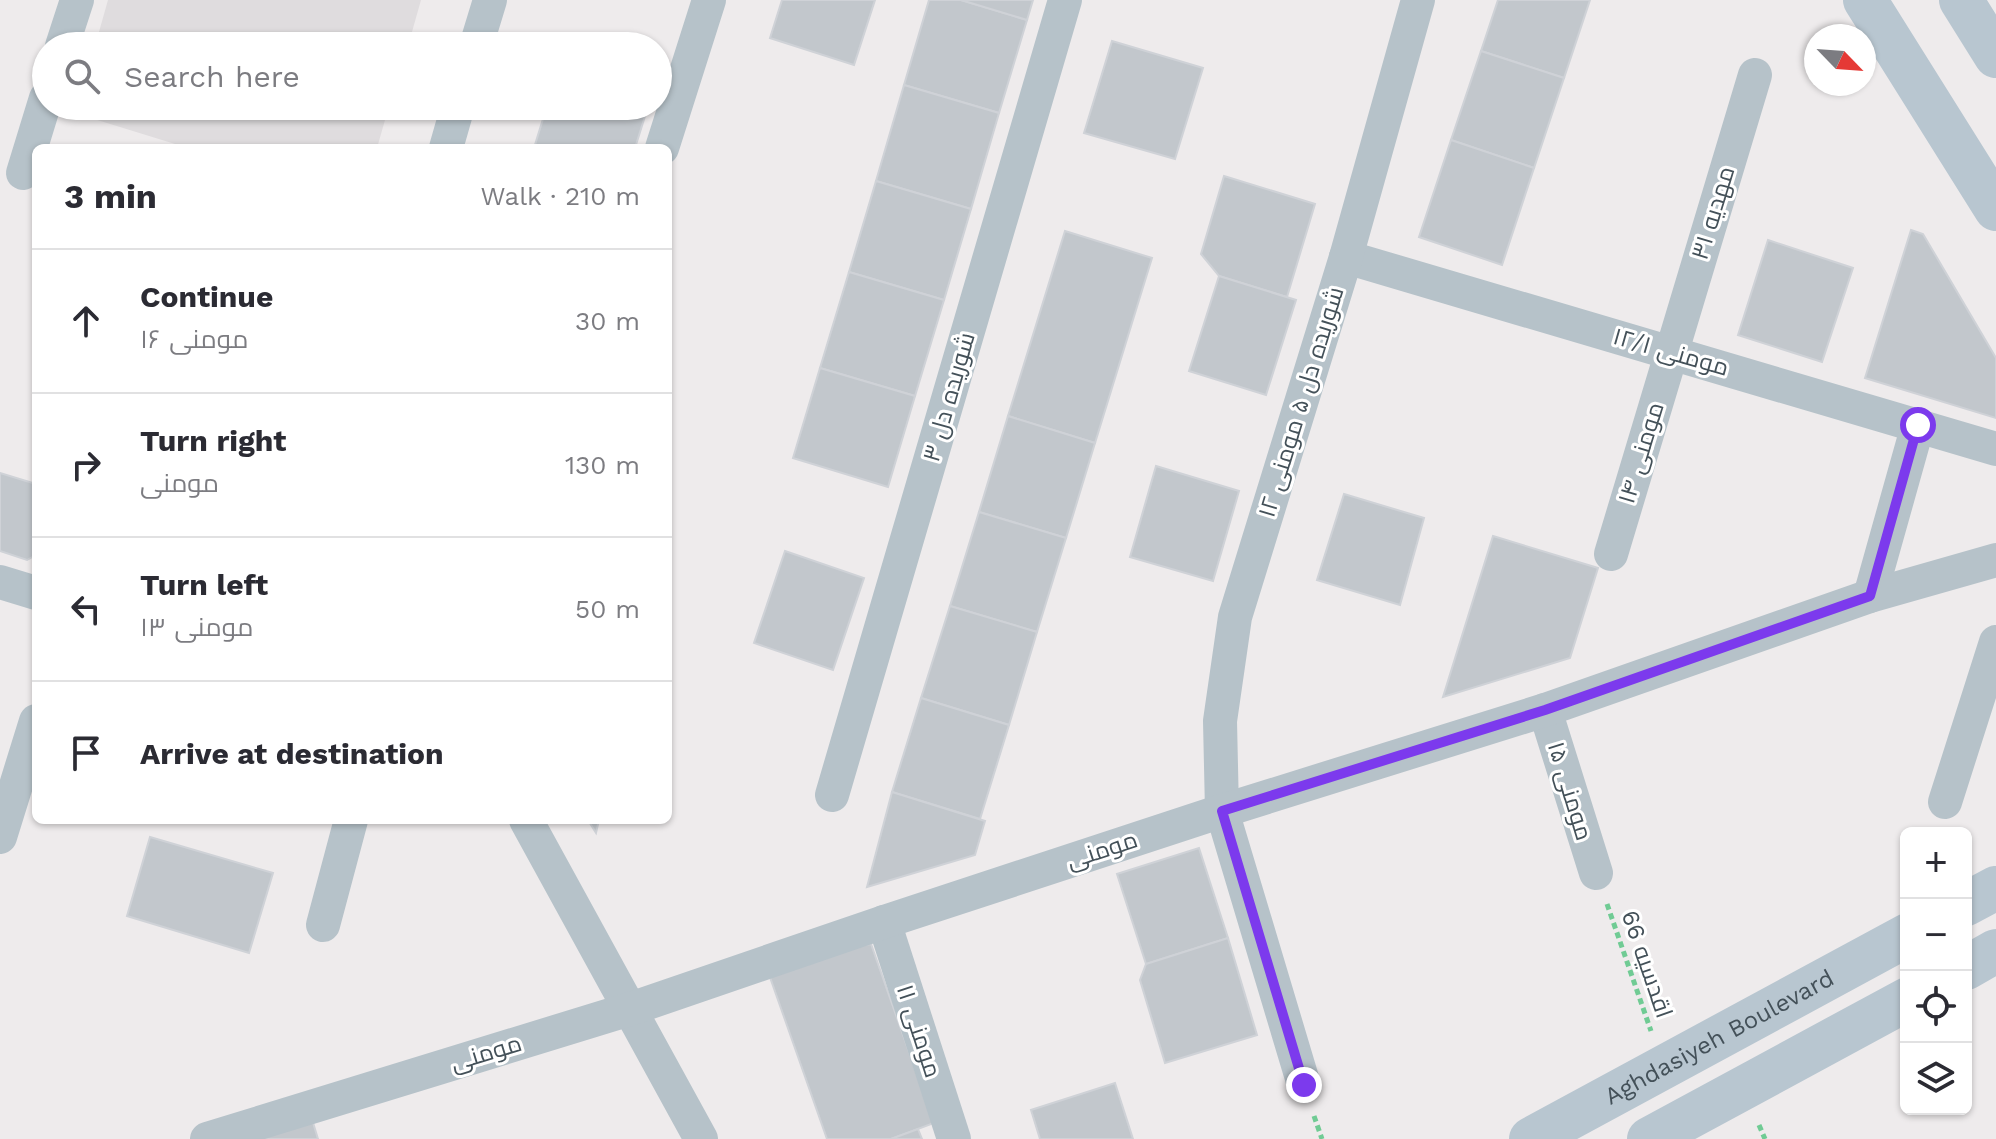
<!DOCTYPE html>
<meta charset="utf-8">
<style>
body{margin:0;font-family:"Work Sans",Cairo,sans-serif;background:#f2f2f3;color:#2b2b33}
.controls{position:absolute;right:24px;bottom:24px;display:grid;overflow:hidden;border-radius:12px;box-shadow:0 2px 6px #0004}
.controls button{width:72px;height:72px;display:grid;place-items:center;padding:0;border:0;border-bottom:2px solid #e1e1e2;background:#fff;color:#2b2b33;font:40px sans-serif}
.compass{position:absolute;left:1804px;top:24px;width:72px;height:72px;border-radius:50%;background:#fff;box-shadow:0 2px 6px #0004;rotate:115deg}
.stop{position:absolute;width:24px;height:24px;margin:-18px;border:6px solid #7c3aed;border-radius:50%;background:#fff}
.stop.end{background:#7c3aed;border-color:#fff;box-shadow:0 2px 8px #0008}
.list{margin:0;padding:0;list-style:none}
h2{display:flex;justify-content:space-between;align-items:center;height:104px;margin:0;padding:0 32px;font-size:34px}
h2 small{font-size:26px;font-weight:400;color:#7c7c81}
.list li{display:grid;grid-template-columns:52px 1fr auto;gap:24px;align-items:center;box-sizing:border-box;height:144px;padding:0 32px;border-top:2px solid #e1e1e2}
.list b{display:block;font-size:30px;white-space:nowrap}
.list p{margin:0;font-size:26px;white-space:nowrap;color:#7c7c81}
.list em{font-size:26px;font-style:normal;color:#7c7c81}
.icon{flex:none;width:44px;height:44px;fill:none;stroke:currentColor;stroke-width:2;stroke-linecap:round;stroke-linejoin:round}
.map{position:relative;flex:none;width:1996px;height:1139px;overflow:hidden}
.search{position:absolute;background:#fff;box-shadow:0 2px 6px #0004;left:32px;top:32px;width:640px;height:88px;display:flex;align-items:center;gap:20px;box-sizing:border-box;padding:0 28px;border-radius:44px;color:#7c7c81;font-size:30px}
.panel{position:absolute;background:#fff;box-shadow:0 2px 6px #0004;left:32px;top:144px;width:640px;height:680px;border-radius:12px}
.map>svg:first-child{display:block}
.education{fill:#dfdcde}
.building{fill:#c2c7cc;stroke:#cfd2d7;stroke-width:2}
.lines{fill:none;stroke-linecap:round;stroke-linejoin:round}
.path{stroke:#70cb94;stroke-width:5;stroke-dasharray:6 4;stroke-linecap:butt}
.minor{stroke:#b6c2c9;stroke-width:34}
.secondary{stroke:#b8c6d0;stroke-width:44}
.route{stroke:#7c3aed;stroke-width:10}
.labels{text-anchor:middle;dominant-baseline:central;stroke-width:6;stroke-linejoin:round;paint-order:stroke}
.street-label{font-size:24px;fill:#445159;stroke:#fff}
</style>
<div class="map">
<svg width="1996" height="1139" viewBox="0 0 1996 1139">
<rect width="100%" height="100%" fill="#eeebec"/>
<g class="education">
<polygon points="108,0 421,0 408,46 95,46"/>
<polygon points="84,106 389,106 377,148 188,148 94,119"/>
</g>
<g class="building">
<polygon points="782,0 875,0 854,65 770,38"/>
<polygon points="929,0 961,0 1027,20 999,113 904,85"/>
<polygon points="961,0 1033,0 1027,20"/>
<polygon points="1498,0 1590,0 1564,78 1481,51"/>
<polygon points="1112,41 1203,68 1175,159 1084,133"/>
<polygon points="1481,51 1564,78 1534,168 1451,140"/>
<polygon points="904,85 999,113 971,209 876,181"/>
<polygon points="547,106 622,106 646,113 635,148 534,148"/>
<polygon points="1451,140 1534,168 1502,265 1419,237"/>
<polygon points="1224,176 1315,204 1287,297 1219,276 1201,254"/>
<polygon points="876,181 971,209 944,300 849,272"/>
<polygon points="1911,230 1923,234 1996,358 1996,418 1865,378"/>
<polygon points="1065,231 1152,258 1095,443 1008,416"/>
<polygon points="1768,240 1853,268 1822,362 1738,335"/>
<polygon points="849,272 944,300 915,396 820,368"/>
<polygon points="1219,276 1296,300 1266,395 1189,371"/>
<polygon points="820,368 915,396 888,487 793,458"/>
<polygon points="1008,416 1095,443 1066,538 979,512"/>
<polygon points="1156,466 1239,491 1213,581 1130,557"/>
<polygon points="0,473 36,484 36,555 27,560 0,551"/>
<polygon points="1344,494 1424,518 1400,605 1317,580"/>
<polygon points="979,512 1066,538 1037,632 950,606"/>
<polygon points="1493,536 1598,568 1570,658 1443,697"/>
<polygon points="785,551 864,578 833,670 754,643"/>
<polygon points="950,606 1037,632 1009,725 921,698"/>
<polygon points="921,698 1009,725 980,819 892,792"/>
<polygon points="892,792 985,821 975,855 867,887"/>
<polygon points="588,820 599,820 596,833"/>
<polygon points="150,837 273,873 249,953 127,916"/>
<polygon points="1199,848 1228,938 1146,964 1117,874"/>
<polygon points="1228,938 1257,1035 1165,1063 1140,980 1146,964"/>
<polygon points="871,944 934,1123 891,1139 827,1139 765,963"/>
<polygon points="1115,1083 1133,1139 1040,1139 1031,1110"/>
<polygon points="311,1116 318,1139 226,1139"/>
<polygon points="918,1129 922,1139 891,1139"/>
</g>
<g class="lines">
<g class="path">
<polyline points="1607,904 1651,1031"/>
<polyline points="1314,1116 1322,1139"/>
<polyline points="1759,1125 1765,1139"/>
</g>
<g class="minor">
<polyline points="62,46 77,0"/>
<polyline points="476,46 490,0"/>
<polyline points="446,148 458,106"/>
<polyline points="662,148 709,0"/>
<polyline points="23,173 46,98"/>
<polyline points="1346,257 1996,449"/>
<polyline points="1611,554 1755,75"/>
<polyline points="0,582 36,593"/>
<polyline points="1870,596 1918,425"/>
<polyline points="1545,710 1596,873"/>
<polyline points="832,795 1065,0"/>
<polyline points="1945,802 1996,642"/>
<polyline points="526,820 701,1139"/>
<polyline points="0,837 36,721"/>
<polyline points="884,922 954,1139"/>
<polyline points="323,925 351,820"/>
<polyline points="1304,1085 1222,811 1220,721 1235,617 1346,257 1418,0"/>
<polyline points="207,1139 630,1009 884,922 1222,811 1545,710 1870,596 1996,560"/>
</g>
<g class="secondary">
<polyline points="1865,0 1996,209"/>
<polyline points="1961,0 1996,56"/>
<polyline points="1966,904 1996,888"/>
<polyline points="1966,968 1996,951"/>
<path id="s1" d="M1531 1139 1906 936"/>
<polyline points="1649,1139 1906,1000"/>
</g>
</g>
<g class="lines">
<polyline class="route" points="1304,1085 1222,811 1545,710 1870,596 1918,425"/>
</g>
<g class="labels">
<g class="street-label">
<text transform="translate(1713 213) rotate(-73)">مهدیه ۳۱</text>
<text transform="translate(1671 352) rotate(16)">مومنی ۱۲/۱</text>
<text transform="translate(949 397) rotate(-74)">شوریده دل ۳</text>
<text transform="translate(1301 402) rotate(-73)">شوریده دل ۵ مومنی ۱۲</text>
<text transform="translate(1641 453) rotate(-73)">مومنی ۱۴</text>
<text transform="translate(1570 791) rotate(73)">مومنی ۱۵</text>
<text transform="translate(1102 850) rotate(-18)">مومنی</text>
<text transform="translate(1647 964) rotate(71)">اقدسیه 66</text>
<text transform="translate(919 1031) rotate(72)">مومنی ۱۱</text>
<text stroke="none"><textPath href="#s1" startOffset="214">Aghdasiyeh Boulevard</textPath></text>
<text transform="translate(486 1053) rotate(-17)">مومنی</text>
</g>
</g>
</svg>
<div class="controls">
<button>+</button>
<button>−</button>
<button><svg class="icon" aria-label="locate" viewBox="0 0 24 24"><circle cx="12" cy="12" r="6"/><path d="M12 2v4M12 18v4M2 12h4M18 12h4"/></svg></button>
<button><svg class="icon" aria-label="layers" viewBox="0 0 24 24"><path d="M12 4l9 5-9 5-9-5zM3 14l9 5 9-5"/></svg></button>
</div>
<svg class="compass" viewBox="-18 -18 36 36"><path d="M0-13l5 13h-10z" fill="#e53935"/><path d="M0 13l5-13h-10z" fill="#7c7c81"/></svg>
<div class="stop" style="left:1918px;top:425px"></div>
<div class="stop end" style="left:1304px;top:1085px"></div>
<div class="search"><svg class="icon" aria-label="search" viewBox="0 0 24 24"><circle cx="10" cy="10" r="6"/><path d="M15 15l6 6"/></svg>Search here</div>
<section class="panel">
<h2>3 min<small>Walk · 210 m</small></h2>
<ul class="list">
<li><svg class="icon" aria-label="ahead" viewBox="0 0 24 24"><path d="M12 20V5M6 11l6-6 6 6"/></svg><div><b>Continue</b><p>مومنی ۱۶</p></div><em>30 m</em></li>
<li><svg class="icon" aria-label="right" viewBox="0 0 24 24"><path d="M7 20v-9h11M14 6l5 5-5 5"/></svg><div><b>Turn right</b><p>مومنی</p></div><em>130 m</em></li>
<li><svg class="icon" aria-label="left" viewBox="0 0 24 24"><path d="M17 20v-9H6M10 6l-5 5 5 5"/></svg><div><b>Turn left</b><p>مومنی ۱۳</p></div><em>50 m</em></li>
<li><svg class="icon" aria-label="arrive" viewBox="0 0 24 24"><path d="M6 21V4h12l-3 4 3 4H6"/></svg><div><b>Arrive at destination</b></div></li>
</ul>
</section>
</div>
